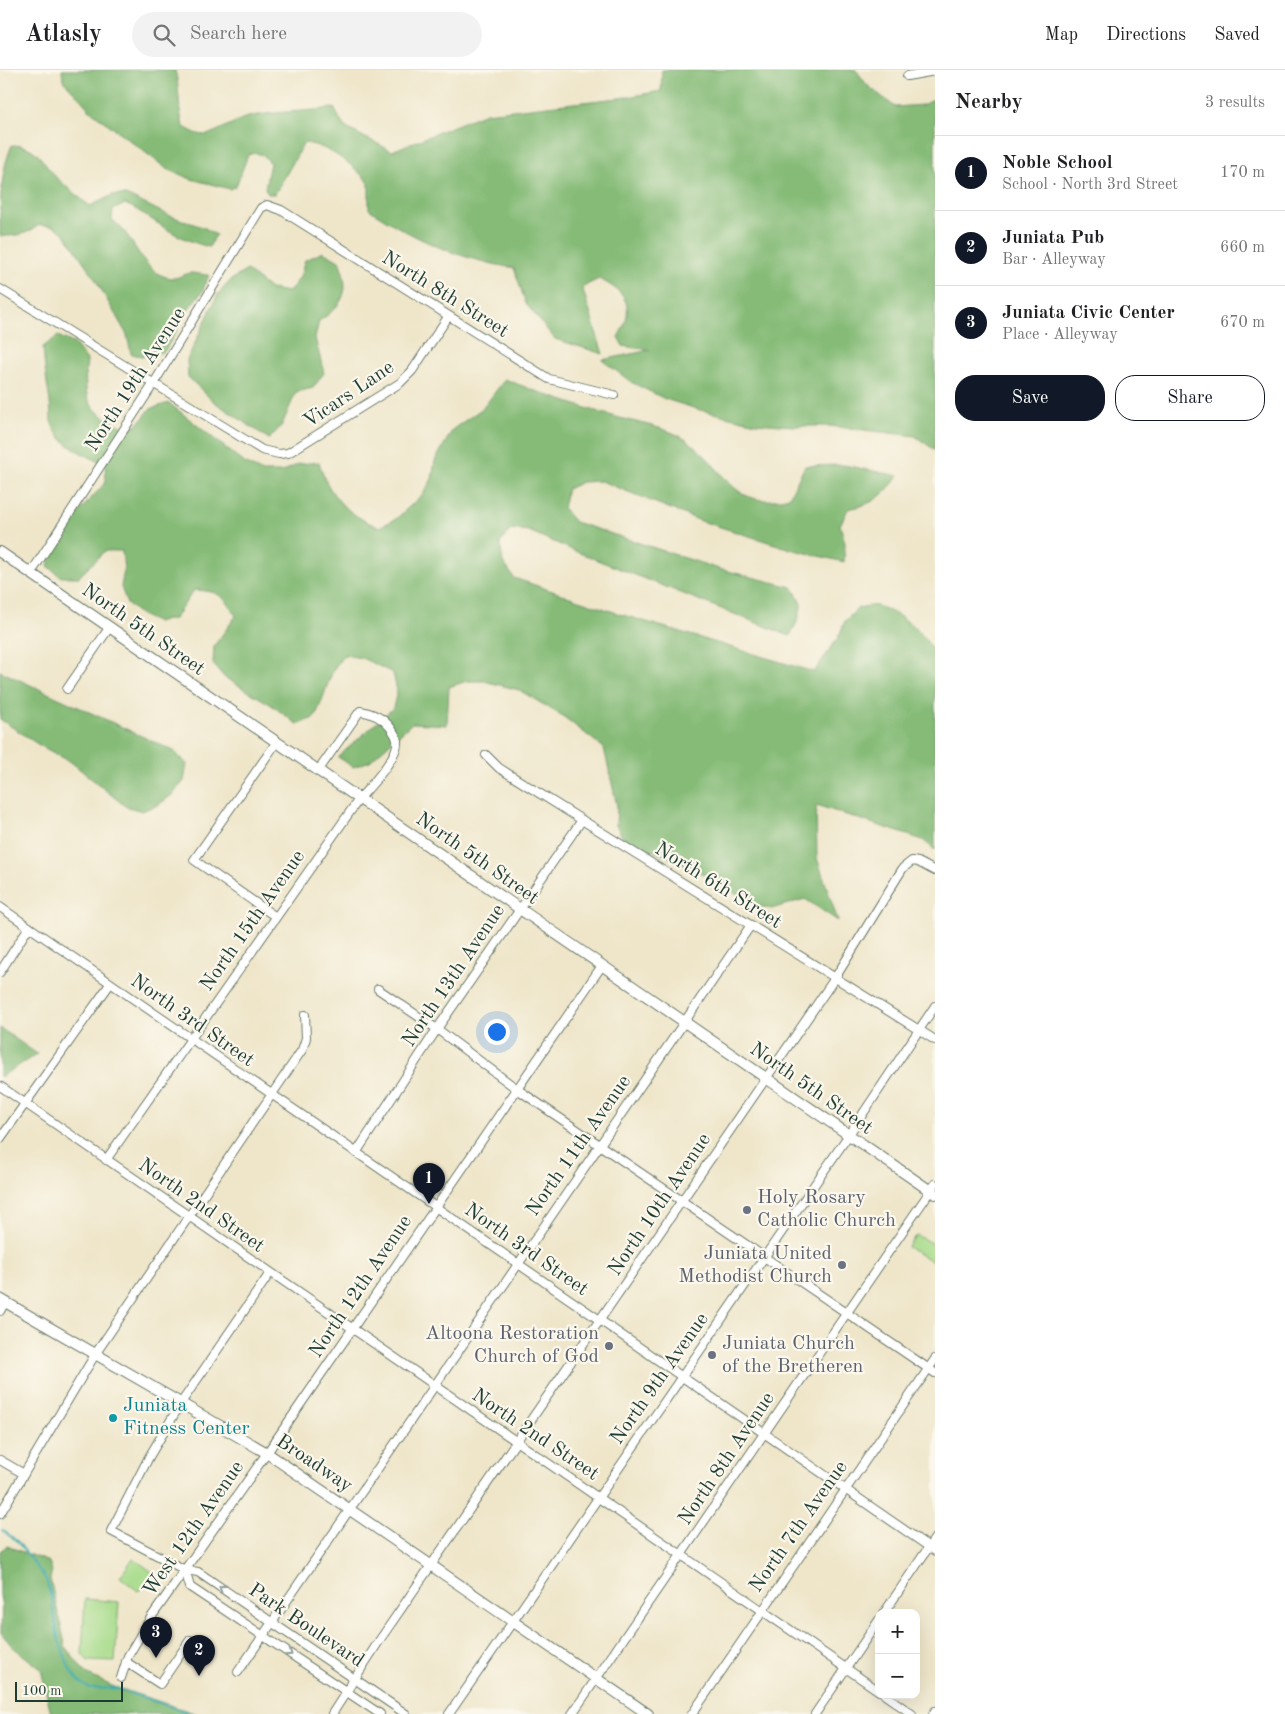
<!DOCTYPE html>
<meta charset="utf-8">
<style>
body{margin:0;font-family:"Old Standard TT",serif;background:#f2f2f2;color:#202124}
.controls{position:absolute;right:15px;bottom:15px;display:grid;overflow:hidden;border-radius:10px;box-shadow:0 5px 20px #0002}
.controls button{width:45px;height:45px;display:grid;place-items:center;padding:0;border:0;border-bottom:1px solid #e0e0e0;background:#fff;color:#202124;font:25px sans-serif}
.scale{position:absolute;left:15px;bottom:12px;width:108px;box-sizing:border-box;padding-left:5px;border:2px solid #1f3d34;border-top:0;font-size:14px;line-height:18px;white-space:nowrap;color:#1f3d34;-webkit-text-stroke:4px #fbf7ec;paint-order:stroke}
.you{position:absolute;left:496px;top:961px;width:18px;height:18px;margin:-12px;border:4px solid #fff;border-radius:50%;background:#1a73e8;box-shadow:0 0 0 8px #1a73e833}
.badge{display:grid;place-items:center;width:32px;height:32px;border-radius:50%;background:#111827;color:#fff;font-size:16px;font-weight:700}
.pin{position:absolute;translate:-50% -41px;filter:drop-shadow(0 1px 2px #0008)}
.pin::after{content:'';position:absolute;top:26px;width:18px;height:15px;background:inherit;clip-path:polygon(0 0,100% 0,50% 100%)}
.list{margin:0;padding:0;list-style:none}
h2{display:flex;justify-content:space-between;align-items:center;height:65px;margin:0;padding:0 20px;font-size:21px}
h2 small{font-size:16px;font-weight:400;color:#757577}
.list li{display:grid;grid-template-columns:32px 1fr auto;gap:15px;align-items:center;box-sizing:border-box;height:75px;padding:0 20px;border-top:1px solid #e0e0e0}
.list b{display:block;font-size:19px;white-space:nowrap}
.list p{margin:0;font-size:16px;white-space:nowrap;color:#757577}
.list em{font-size:16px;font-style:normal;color:#757577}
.actions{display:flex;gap:10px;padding:15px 20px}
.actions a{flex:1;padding:11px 0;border:1px solid #111827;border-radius:20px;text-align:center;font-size:18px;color:#111827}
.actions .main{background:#111827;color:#fff}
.icon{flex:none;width:28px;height:28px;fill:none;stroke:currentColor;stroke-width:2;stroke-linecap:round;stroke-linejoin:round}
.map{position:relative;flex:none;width:935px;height:1644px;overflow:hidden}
header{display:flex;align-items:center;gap:30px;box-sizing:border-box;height:70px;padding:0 25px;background:#fff;border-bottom:1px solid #e0e0e0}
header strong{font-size:24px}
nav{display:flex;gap:28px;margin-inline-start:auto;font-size:18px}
.search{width:350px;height:45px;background:#f2f2f2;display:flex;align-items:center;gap:12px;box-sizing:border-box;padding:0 18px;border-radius:28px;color:#757577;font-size:19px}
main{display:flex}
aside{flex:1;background:#fff}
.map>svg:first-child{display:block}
.green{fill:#a7db8b;stroke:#638c60}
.forest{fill:#85bb77;stroke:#527c56}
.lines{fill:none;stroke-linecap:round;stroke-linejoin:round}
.stream{stroke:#3bacb4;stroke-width:2}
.minor-casing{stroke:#687868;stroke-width:10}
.tertiary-casing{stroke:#687868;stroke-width:12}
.minor{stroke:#fff;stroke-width:8}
.tertiary{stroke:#fff;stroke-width:10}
.oneway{stroke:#8f9e9a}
.worship-dot{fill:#6b7280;stroke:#fbf7ec;stroke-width:2}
.culture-dot{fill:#0f9aa8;stroke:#fbf7ec;stroke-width:2}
.labels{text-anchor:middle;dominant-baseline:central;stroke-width:4.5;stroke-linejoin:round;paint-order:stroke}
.street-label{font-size:20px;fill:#1f3d34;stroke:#fbf7ec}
.worship-label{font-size:20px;fill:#5b616d;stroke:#fbf7ec;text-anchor:start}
.culture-label{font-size:20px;fill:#0d838f;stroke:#fbf7ec;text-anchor:start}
</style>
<header>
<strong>Atlasly</strong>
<div class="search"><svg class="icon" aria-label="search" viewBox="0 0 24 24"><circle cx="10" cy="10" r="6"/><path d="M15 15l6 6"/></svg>Search here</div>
<nav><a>Map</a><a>Directions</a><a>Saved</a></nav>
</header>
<main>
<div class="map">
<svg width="935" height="1644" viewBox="0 0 935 1644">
<rect width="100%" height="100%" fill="#fbf7ec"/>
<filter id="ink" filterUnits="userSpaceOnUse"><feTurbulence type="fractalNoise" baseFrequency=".02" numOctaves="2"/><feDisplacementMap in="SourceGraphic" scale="10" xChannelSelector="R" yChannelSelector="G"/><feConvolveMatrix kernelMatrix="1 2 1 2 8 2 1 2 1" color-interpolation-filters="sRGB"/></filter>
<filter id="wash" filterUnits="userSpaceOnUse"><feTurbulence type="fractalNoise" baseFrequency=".0096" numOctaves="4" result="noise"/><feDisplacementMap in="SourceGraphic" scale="20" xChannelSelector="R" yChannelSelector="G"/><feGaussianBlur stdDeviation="1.12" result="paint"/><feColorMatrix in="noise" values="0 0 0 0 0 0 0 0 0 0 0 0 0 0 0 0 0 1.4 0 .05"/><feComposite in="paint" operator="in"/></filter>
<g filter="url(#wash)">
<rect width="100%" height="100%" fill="#efe6ca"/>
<g class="green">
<polygon points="916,1165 933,1174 935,1171 935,1193 907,1177"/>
<polygon points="133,1488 155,1504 149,1516 138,1521 120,1507"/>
<polygon points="85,1529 119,1532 115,1592 88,1591 82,1584"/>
</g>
<g class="forest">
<path d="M62 0H175C180 19 178 38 183 56 189 60 197 65 205 65 212 65 236 50 248 47 276 41 305 42 334 38L343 55 348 59 392 81 486 43 627 27 661 21 662 0H856L867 15 895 37 923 35 935 28V380L915 366 830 356H793L756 353 700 340 665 329 631 312 602 290 650 280 623 276 618 267C635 239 629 223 599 209L582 217 603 284 555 269 526 234 514 198C459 189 415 170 369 139V113C355 96 328 75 304 73L275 124H268L265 118 270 93C264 84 257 81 248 85L236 116 230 119 191 109 167 99 91 41 63 10Z"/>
<path d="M12 75C40 76 39 90 57 108 67 118 79 127 90 136L113 125H126L168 145 205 158 216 165 209 177C191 172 174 165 159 154 147 147 138 139 125 134L113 140 112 150C135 165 141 204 171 208 177 209 184 204 190 203 196 203 203 205 209 205L202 222 191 235 165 281 147 287 131 284 127 265 94 207 64 163 53 156 39 155C26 165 16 166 0 166 0 135 0 103 12 75Z"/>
<path d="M323 182 339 191C351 220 345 234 319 251L315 268 324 303 313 318 296 322 282 355 269 369 213 331 188 307 187 290 218 224 231 210 247 200 270 219 289 222 300 207 305 190Z"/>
<path d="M58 266 75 274 87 290C82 334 89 341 128 359L139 353 150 339 169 333 246 394 263 402H282L299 394 319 392C328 425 347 445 379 457L396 449 423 424 432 409 435 391 453 359 483 338 505 309C541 324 578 336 616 347 637 353 666 357 685 369 725 395 731 443 789 427L805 396 844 395 899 406C882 426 875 434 848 439L840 455 845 473 844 492 794 480 701 451 601 411 582 412 567 419 563 438 575 452 719 499 792 517 802 533 798 550 790 566 577 482 529 461 511 459 500 473 503 492 514 508 620 544 814 602 838 568 845 551 858 538C864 537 872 535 877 536 901 543 931 566 935 590V780L923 770 816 735 817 788 838 851 805 829 771 839 755 835 690 796 624 770 616 755 617 736 604 678 564 647 519 620 484 611H467L449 617 447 655 412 653 370 691 353 697 338 687 393 638 397 621 393 603 362 588 344 585C326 606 327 625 314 648L297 654 270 634 224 607 213 594 214 576 236 546C224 525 218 521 194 520L174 549 156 552 141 545 127 534 121 517 124 500 122 481H105L79 507H61L48 496 56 467 106 412 105 394C84 384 59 376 51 351 50 345 51 338 50 332 47 313 44 296 43 277Z"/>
<polygon points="0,601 174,681 187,694 184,711 172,725 158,735 142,741 125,736 71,692 39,675 0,649"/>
<polygon points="0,958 37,984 0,1007"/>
<polygon points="7,1476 49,1492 52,1501 50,1509 66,1578 86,1604 112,1616 197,1644 51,1644 41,1599 13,1577 1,1563 2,1536 0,1525 0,1481"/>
</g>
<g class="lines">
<polyline class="stream" points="2,1460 17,1471 46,1509 52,1530 58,1568 71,1602 81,1613 90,1619 115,1618 192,1644"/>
</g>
</g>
<g filter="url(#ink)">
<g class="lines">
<g class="minor-casing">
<g id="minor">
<polyline points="907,6 935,1"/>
<polyline points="0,219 262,380 279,384 288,383 400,313 412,301 448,247"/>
<polyline points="31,503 154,313 261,138 267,135 281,140 549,309 614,325"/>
<polyline points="67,619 109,558"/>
<polyline points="276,673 194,790 276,847"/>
<polyline points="486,685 499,698 582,750 935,970"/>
<polyline points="0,837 935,1481"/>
<polyline points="0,902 29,857"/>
<polyline points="378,919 437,959 517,1019 935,1303"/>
<polyline points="0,1016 879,1621"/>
<polyline points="0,1069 110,914"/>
<polyline points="356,1083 437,959 582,750"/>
<path d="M106 1090 359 729C369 718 399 686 397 671 397 667 393 661 390 657 383 648 372 643 360 641L318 701"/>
<polyline points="270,1203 181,1333 149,1387 111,1461 185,1500 198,1502 406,1644"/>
<polyline points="0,1241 5,1232"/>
<polyline points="0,1390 24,1404"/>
<polyline points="0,1444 96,1283 302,980 306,968 305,945"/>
<polyline points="185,1500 190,1517 380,1644"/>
<polyline points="884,1543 935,1468"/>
<polyline points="126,1592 160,1614 190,1570"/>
<polyline points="238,1602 751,855"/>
<polyline points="121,1608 128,1586 150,1549 267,1383 601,897"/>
<polyline points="885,1625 912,1644"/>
<polyline points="332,1644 379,1571 835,908 903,798 912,791 918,792 935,801"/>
<polyline points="449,1644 848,1066 935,936"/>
<polyline points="572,1644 935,1114"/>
<polyline points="692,1644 935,1289"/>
<polyline points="815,1644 879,1550"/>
<polyline points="933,1644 935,1641"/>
</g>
</g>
<g class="tertiary-casing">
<g id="tertiary">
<polyline points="0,482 935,1124"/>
<polyline points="0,1229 267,1383 648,1644"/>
</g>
</g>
<use href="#minor" class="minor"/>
<use href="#tertiary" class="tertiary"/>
</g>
<defs><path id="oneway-chevron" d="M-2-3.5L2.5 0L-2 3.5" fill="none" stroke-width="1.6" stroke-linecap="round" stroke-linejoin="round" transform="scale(1.25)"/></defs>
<g class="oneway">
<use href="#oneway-chevron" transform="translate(222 1518) rotate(-145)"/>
<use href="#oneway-chevron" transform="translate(289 1583) rotate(34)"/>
</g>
</g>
<g class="worship-dot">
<circle cx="747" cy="1140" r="5"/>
<circle cx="842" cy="1195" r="5"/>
<circle cx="609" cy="1276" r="5"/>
<circle cx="712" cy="1285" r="5"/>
</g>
<circle class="culture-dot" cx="113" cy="1348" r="5"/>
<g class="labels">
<g class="street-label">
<text transform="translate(445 225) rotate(32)">North 8th Street</text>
<text transform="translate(136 310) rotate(-57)">North 19th Avenue</text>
<text transform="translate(349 325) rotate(-34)">Vicars Lane</text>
<text transform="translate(143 560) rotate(35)">North 5th Street</text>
<text transform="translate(477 789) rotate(35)">North 5th Street</text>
<text transform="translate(718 816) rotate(32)">North 6th Street</text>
<text transform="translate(253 851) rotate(-55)">North 15th Avenue</text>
<text transform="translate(454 906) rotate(-56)">North 13th Avenue</text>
<text transform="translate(192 951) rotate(35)">North 3rd Street</text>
<text transform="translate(811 1019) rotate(35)">North 5th Street</text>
<text transform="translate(579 1076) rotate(-55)">North 11th Avenue</text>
<text transform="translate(660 1135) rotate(-56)">North 10th Avenue</text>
<text transform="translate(201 1136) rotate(35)">North 2nd Street</text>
<text transform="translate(526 1180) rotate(35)">North 3rd Street</text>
<text transform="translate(361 1217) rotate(-56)">North 12th Avenue</text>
<text transform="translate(660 1309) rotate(-55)">North 9th Avenue</text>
<text transform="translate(535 1365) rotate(34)">North 2nd Street</text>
<text transform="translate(727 1389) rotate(-56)">North 8th Avenue</text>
<text transform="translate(314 1394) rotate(34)">Broadway</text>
<text transform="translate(799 1457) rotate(-55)">North 7th Avenue</text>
<text transform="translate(194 1459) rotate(-55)">West 12th Avenue</text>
<text transform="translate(306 1556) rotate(34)">Park Boulevard</text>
</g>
<g class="worship-label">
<text x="757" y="1128">Holy Rosary<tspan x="757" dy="23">Catholic Church</tspan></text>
<text x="832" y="1184" text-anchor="end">Juniata United<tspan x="832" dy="23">Methodist Church</tspan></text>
<text x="599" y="1264" text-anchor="end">Altoona Restoration<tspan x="599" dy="23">Church of God</tspan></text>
<text x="722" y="1274">Juniata Church<tspan x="722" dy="23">of the Bretheren</tspan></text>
</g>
<g class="culture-label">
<text x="123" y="1336">Juniata<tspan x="123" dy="23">Fitness Center</tspan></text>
</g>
</g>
</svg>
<div class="controls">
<button>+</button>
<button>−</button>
</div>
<div class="scale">100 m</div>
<div class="you"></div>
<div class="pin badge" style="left:429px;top:1134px">1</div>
<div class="pin badge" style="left:199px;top:1606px">2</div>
<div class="pin badge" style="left:156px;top:1588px">3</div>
</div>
<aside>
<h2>Nearby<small>3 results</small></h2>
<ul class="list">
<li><span class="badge">1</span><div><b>Noble School</b><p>School · North 3rd Street</p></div><em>170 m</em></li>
<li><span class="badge">2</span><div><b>Juniata Pub</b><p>Bar · Alleyway</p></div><em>660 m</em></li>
<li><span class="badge">3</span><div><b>Juniata Civic Center</b><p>Place · Alleyway</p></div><em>670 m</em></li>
</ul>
<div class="actions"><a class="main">Save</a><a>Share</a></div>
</aside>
</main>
